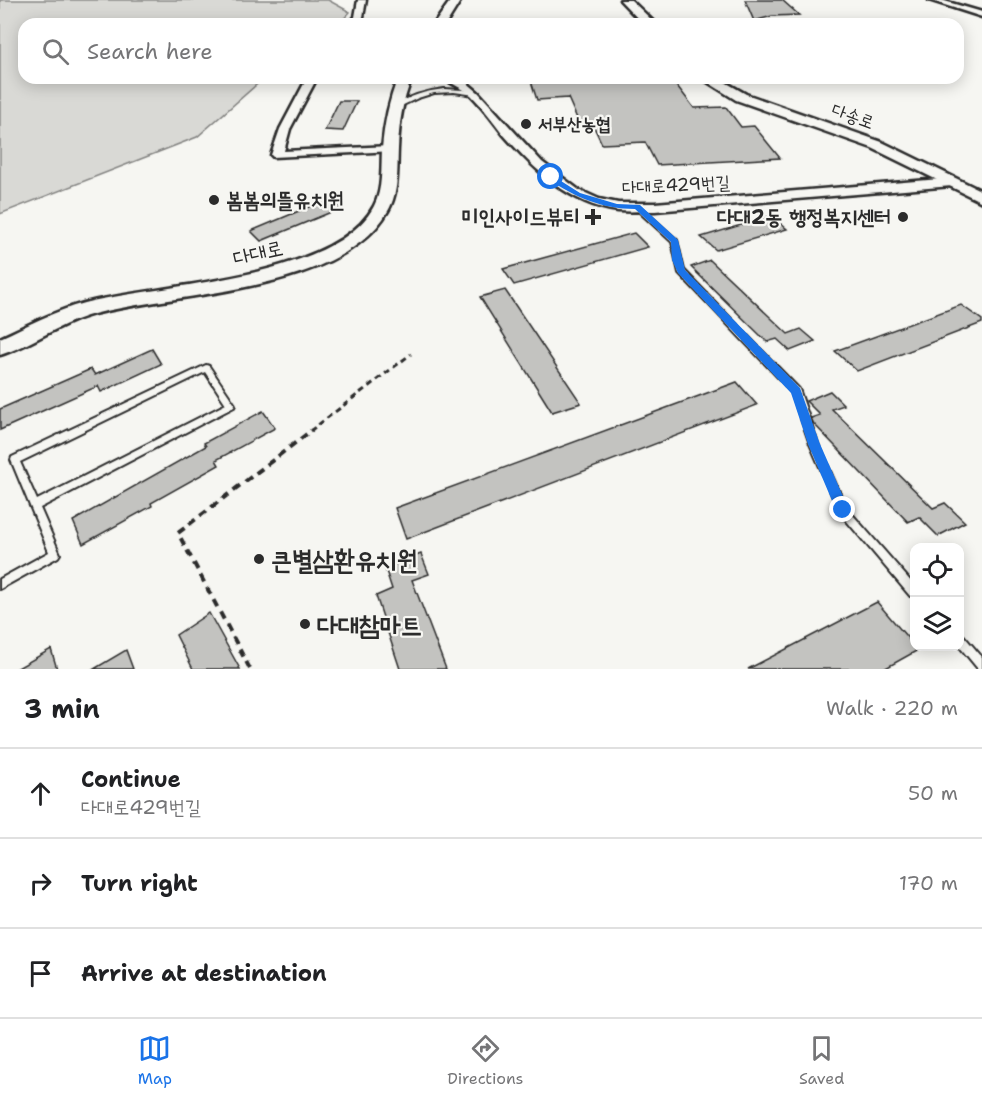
<!DOCTYPE html>
<meta charset="utf-8">
<style>
body{margin:0;font-family:"Shantell Sans","Poor Story",sans-serif;background:#f2f2f2;color:#202124}
.controls{position:absolute;right:18px;bottom:18px;display:grid;overflow:hidden;border-radius:12px;box-shadow:0 3px 15px #0003}
.controls button{width:54px;height:54px;display:grid;place-items:center;padding:0;border:0;border-bottom:2px solid #e0e0e0;background:#fff;color:#202124;font:30px sans-serif}
.stop{position:absolute;width:18px;height:18px;margin:-14px;border:4px solid #1a73e8;border-radius:50%;background:#fff}
.stop.end{background:#1a73e8;border-color:#fff;box-shadow:0 2px 6px #0008}
.list{margin:0;padding:0;list-style:none}
h2{display:flex;justify-content:space-between;align-items:center;height:78px;margin:0;padding:0 24px;font-size:26px}
h2 small{font-size:20px;font-weight:400;color:#757577}
.list li{display:grid;grid-template-columns:39px 1fr auto;gap:18px;align-items:center;box-sizing:border-box;height:90px;padding:0 24px;border-top:2px solid #e0e0e0}
.list b{display:block;font-size:22px;white-space:nowrap}
.list p{margin:0;font-size:20px;white-space:nowrap;color:#757577}
.list em{font-size:20px;font-style:normal;color:#757577}
.icon{flex:none;width:33px;height:33px;fill:none;stroke:currentColor;stroke-width:2;stroke-linecap:round;stroke-linejoin:round}
.map{position:relative;flex:none;width:982px;height:669px;overflow:hidden}
.search{position:absolute;background:#fff;box-shadow:0 3px 15px #0003;left:18px;right:18px;top:18px;height:66px;display:flex;align-items:center;gap:15px;box-sizing:border-box;padding:0 21px;border-radius:18px;color:#757577;font-size:22px}
.sheet{height:348px;background:#fff}
nav{display:flex;justify-content:space-around;align-items:center;box-sizing:border-box;height:84px;border-top:2px solid #e0e0e0;background:#fff;font-size:16px;color:#757577}
nav a{display:grid;justify-items:center;gap:3px}
nav .on{color:#1a73e8}
.map>svg:first-child{display:block}
.green{fill:#d9d9d5;stroke:#828280;stroke-width:1.5}
.building{fill:#c3c3c0;stroke:#2b2b2b;stroke-width:1.5}
.lines{fill:none;stroke-linecap:round;stroke-linejoin:round}
.service-casing{stroke:#2b2b2b;stroke-width:4}
.minor-casing{stroke:#2b2b2b;stroke-width:5}
.secondary-casing{stroke:#2b2b2b;stroke-width:5}
.path-far1{stroke:#2b2b2b;stroke-width:3;stroke-dasharray:6 4.5;stroke-linecap:butt}
.path{stroke:#2b2b2b;stroke-width:4;stroke-dasharray:8 6;stroke-linecap:butt}
.service{fill:#f6f6f2;fill-rule:evenodd}
.minor{fill:#f6f6f2;fill-rule:evenodd}
.secondary{fill:#f6f6f2;fill-rule:evenodd}
.route{fill:#1a73e8}
.poi-dot{fill:#2b2b2b;stroke:#f6f6f2;stroke-width:2}
.labels{text-anchor:middle;dominant-baseline:central;stroke-width:4.5;stroke-linejoin:round;paint-order:stroke}
.far-street-label{font-size:18px;fill:#2b2b2b;stroke:#f6f6f2}
.far-poi-label{font-size:18px;font-weight:bold;fill:#2b2b2b;stroke:#f6f6f2;text-anchor:start}
.poi-label{font-size:21px;font-weight:bold;fill:#2b2b2b;stroke:#f6f6f2;text-anchor:end}
.street-label{font-size:21px;fill:#2b2b2b;stroke:#f6f6f2}
.near-poi-label{font-size:26px;font-weight:bold;fill:#2b2b2b;stroke:#f6f6f2;text-anchor:start}
</style>
<div class="map">
<svg width="982" height="669" viewBox="0 0 982 669">
<rect width="100%" height="100%" fill="#f6f6f2"/>
<filter id="ink" filterUnits="userSpaceOnUse"><feTurbulence type="fractalNoise" baseFrequency=".0167" numOctaves="2"/><feDisplacementMap in="SourceGraphic" scale="12" xChannelSelector="R" yChannelSelector="G"/><feConvolveMatrix kernelMatrix="1 2 1 2 8 2 1 2 1" color-interpolation-filters="sRGB"/></filter>
<g filter="url(#ink)">
<polygon class="green" points="0,0 328,0 350,12 339,24 24,24 24,78 264,78 197,137 0,214"/>
<g class="building">
<polygon points="745,0 782,0 799,15 772,16 754,21"/>
<polygon points="530,78 671,78 694,108 726,107 741,127 754,126 780,158 657,165 645,142 602,144 592,123 579,123 568,98 537,100"/>
<polygon points="339,101 357,101 343,131 325,130"/>
<polygon points="330,198 341,208 261,241 251,231"/>
<polygon points="771,216 787,229 716,250 701,237"/>
<polygon points="634,233 648,247 514,285 503,269"/>
<polygon points="710,260 788,334 801,329 815,341 790,351 777,339 767,342 691,267"/>
<polygon points="505,290 581,403 552,412 480,297"/>
<polygon points="961,305 982,320 982,323 857,371 835,351"/>
<polygon points="152,349 161,364 101,392 98,386 0,430 0,409 91,369 95,375"/>
<polygon points="737,382 757,405 406,539 395,508"/>
<polygon points="830,391 844,405 832,409 933,508 945,503 965,522 938,536 919,517 908,522 814,424 811,418 820,415 806,401"/>
<polygon points="263,411 275,428 216,460 219,465 151,503 152,506 83,544 73,521 206,446 204,443"/>
<polygon points="421,554 429,574 412,580 446,669 400,669 376,596 392,589 385,568"/>
<polygon points="877,602 918,650 884,669 748,669"/>
<polygon points="209,613 240,669 193,669 176,635"/>
<polygon points="51,649 57,669 16,669"/>
<polygon points="126,650 133,669 94,669"/>
</g>
<g class="lines">
<g class="service-casing">
<g id="service">
<path d="M444 89 464 90 477 94 475 95 454 92 434 93 418 98 399 107 394 106C409 96 426 91 444 89Z"/>
<polygon points="637,205 639,206 677,240 684,270 799,389 818,444 846,507 914,585 914,597 910,596 840,513 810,444 792,392 679,273 672,242 635,208 635,206"/>
<path d="M206 365 209 366 234 403 235 405 234 407 40 508 60 554 58 557 0 589V579L49 552 11 460 12 457ZM205 372 226 404 37 500 20 462Z"/>
<polygon points="960,635 964,636 982,657 982,669 978,669 959,646 960,646"/>
</g>
</g>
<g class="minor-casing">
<g id="minor">
<polygon points="358,0 366,0 363,17 357,24 349,24 355,17"/>
<polygon points="929,0 941,0 982,12 982,17"/>
<polygon points="307,78 317,78 290,129 284,151 390,146 395,149 394,151 273,157 271,155 280,129"/>
<path d="M444 78 465 81 478 92 542 162 579 190 599 199 618 203H655L952 178 958 182 952 186 655 211C643 211 630 212 618 211 569 204 535 170 503 134 493 121 483 107 471 95 462 87 452 85 444 78Z"/>
</g>
</g>
<g class="secondary-casing">
<g id="secondary">
<polygon points="451,0 461,0 446,24 434,24"/>
<polygon points="620,0 631,0 656,24 643,24"/>
<path d="M398 78H412C402 101 399 125 398 149 397 170 399 192 388 211 339 296 172 291 87 316 57 325 30 346 0 355V338C27 326 54 311 84 303 158 284 335 280 374 206 383 189 381 168 382 149 384 124 389 100 398 78Z"/>
<polygon points="701,78 718,78 746,94 882,142 982,191 982,202 872,148 736,100"/>
</g>
</g>
<polyline class="path-far1" points="310,431 411,354"/>
<polyline class="path" points="250,669 178,533 312,430"/>
<use href="#service" class="service"/>
<use href="#minor" class="minor"/>
<use href="#secondary" class="secondary"/>
</g>
</g>
<path class="route" d="M548 176H553L580 193 617 204 640 205 678 240 685 270 800 388 820 444 849 510 847 514 843 515 836 510 808 444 791 393 678 273 672 260 671 242 635 209C602 209 575 197 548 179Z"/>
<g class="poi-dot">
<circle cx="526" cy="124" r="6"/>
<circle cx="214" cy="200" r="6"/>
<path d="M590 208h6v6h6v6h-6v6h-6v-6h-6v-6h6z"/>
<circle cx="903" cy="217" r="6"/>
<circle cx="259" cy="559" r="6"/>
<circle cx="305" cy="624" r="6"/>
</g>
<g class="labels">
<g class="far-street-label">
<text transform="translate(853 116) rotate(20)">다송로</text>
<text transform="translate(676 185) rotate(-3)">다대로429번길</text>
</g>
<g class="far-poi-label">
<text x="538" y="124">서부산농협</text>
</g>
<g class="poi-label">
<text x="226" y="200" text-anchor="start">봄봄의뜰유치원</text>
<text x="580" y="217">미인사이드뷰티</text>
<text x="891" y="217">다대2동 행정복지센터</text>
</g>
<g class="street-label">
<text transform="translate(258 253) rotate(-13)">다대로</text>
</g>
<g class="near-poi-label">
<text x="271" y="559">큰별삼환유치원</text>
<text x="317" y="624">다대참마트</text>
</g>
</g>
</svg>
<div class="controls">
<button><svg class="icon" aria-label="locate" viewBox="0 0 24 24"><circle cx="12" cy="12" r="6"/><path d="M12 2v4M12 18v4M2 12h4M18 12h4"/></svg></button>
<button><svg class="icon" aria-label="layers" viewBox="0 0 24 24"><path d="M12 4l9 5-9 5-9-5zM3 14l9 5 9-5"/></svg></button>
</div>
<div class="stop" style="left:551px;top:177px"></div>
<div class="stop end" style="left:843px;top:510px"></div>
<div class="search"><svg class="icon" aria-label="search" viewBox="0 0 24 24"><circle cx="10" cy="10" r="6"/><path d="M15 15l6 6"/></svg>Search here</div>
</div>
<section class="sheet">
<h2>3 min<small>Walk · 220 m</small></h2>
<ul class="list">
<li><svg class="icon" aria-label="ahead" viewBox="0 0 24 24"><path d="M12 20V5M6 11l6-6 6 6"/></svg><div><b>Continue</b><p>다대로429번길</p></div><em>50 m</em></li>
<li><svg class="icon" aria-label="right" viewBox="0 0 24 24"><path d="M7 20v-9h11M14 6l5 5-5 5"/></svg><div><b>Turn right</b></div><em>170 m</em></li>
<li><svg class="icon" aria-label="arrive" viewBox="0 0 24 24"><path d="M6 21V4h12l-3 4 3 4H6"/></svg><div><b>Arrive at destination</b></div></li>
</ul>
</section>
<nav>
<a class="on"><svg class="icon" aria-label="map" viewBox="0 0 24 24"><path d="M3 6l6-2 6 2 6-2v14l-6 2-6-2-6 2zM9 4v14M15 6v14"/></svg>Map</a>
<a><svg class="icon" aria-label="directions" viewBox="0 0 24 24"><path d="M12 3l9 9-9 9-9-9zM9 14v-3h6M13 9l2 2-2 2"/></svg>Directions</a>
<a><svg class="icon" aria-label="saved" viewBox="0 0 24 24"><path d="M7 4h10v16l-5-4-5 4z"/></svg>Saved</a>
</nav>
